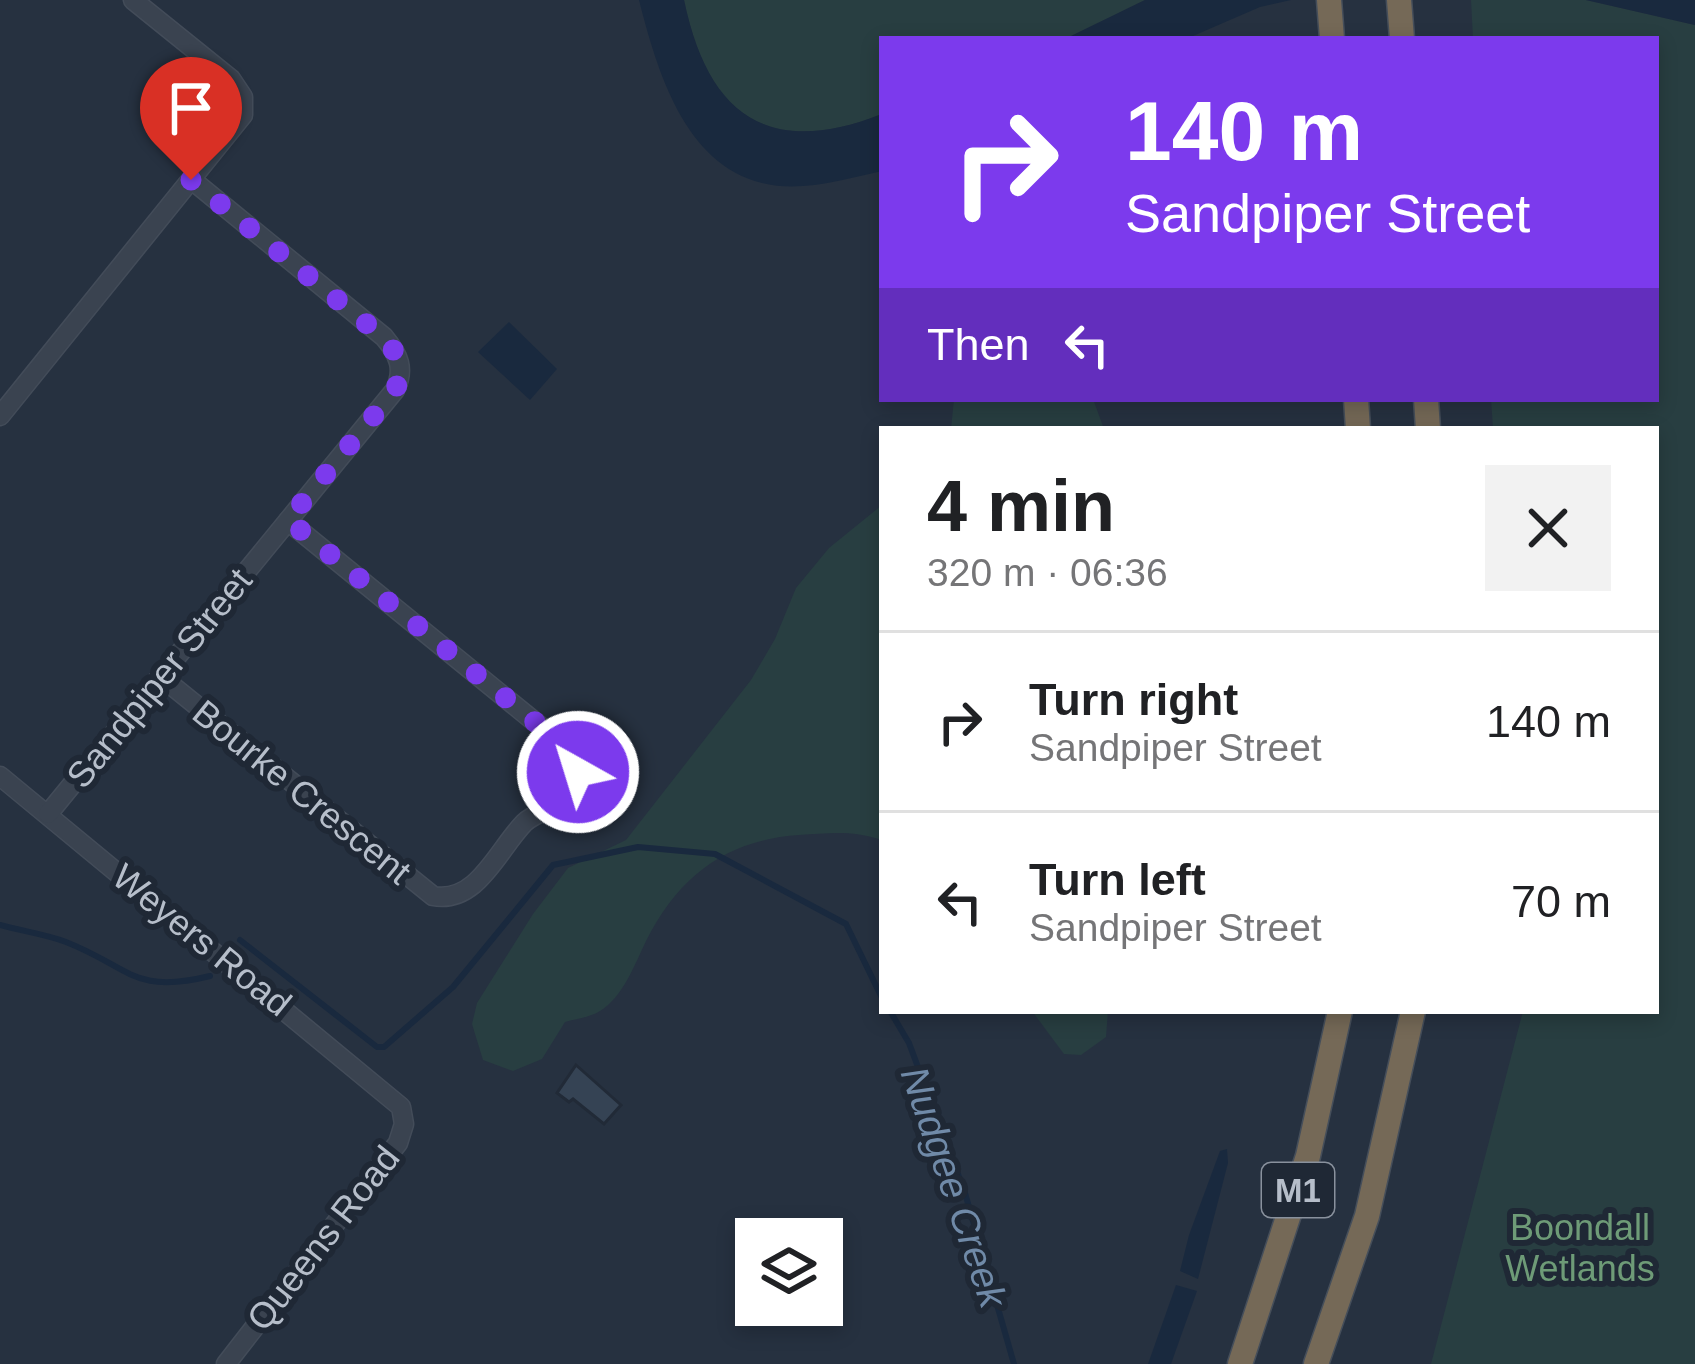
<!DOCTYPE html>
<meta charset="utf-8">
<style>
body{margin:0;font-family:Arial,sans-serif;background:#f2f2f2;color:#202124;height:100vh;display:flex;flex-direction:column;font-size:45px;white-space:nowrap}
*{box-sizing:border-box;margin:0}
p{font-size:39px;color:#757577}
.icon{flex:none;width:66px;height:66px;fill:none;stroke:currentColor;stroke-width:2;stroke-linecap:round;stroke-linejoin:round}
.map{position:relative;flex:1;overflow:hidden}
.drawer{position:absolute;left:879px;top:426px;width:780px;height:588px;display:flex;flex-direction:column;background:#fff;border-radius:0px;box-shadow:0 6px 18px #0003}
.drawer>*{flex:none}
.banner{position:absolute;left:879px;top:36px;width:780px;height:366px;border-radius:0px;box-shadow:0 6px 18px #0003;background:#7c3aed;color:#fff;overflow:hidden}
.tools{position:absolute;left:735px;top:1218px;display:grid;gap:24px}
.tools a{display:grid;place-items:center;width:108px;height:108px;border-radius:0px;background:#fff;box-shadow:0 6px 18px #0003;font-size:60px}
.pin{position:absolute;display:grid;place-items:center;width:102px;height:102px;color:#fff;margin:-123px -51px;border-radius:50% 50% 50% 0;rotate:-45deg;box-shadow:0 0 12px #0007}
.pin .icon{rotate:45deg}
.me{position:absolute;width:132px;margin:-66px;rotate:321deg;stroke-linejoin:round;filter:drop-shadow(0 0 9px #0008)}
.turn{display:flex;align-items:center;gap:42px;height:252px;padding:0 48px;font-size:54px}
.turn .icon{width:156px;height:156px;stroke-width:2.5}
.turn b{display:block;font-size:84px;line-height:102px}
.then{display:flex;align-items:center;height:114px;padding:0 48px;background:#0003;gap:24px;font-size:45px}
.round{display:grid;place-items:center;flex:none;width:126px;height:126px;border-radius:0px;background:#f2f2f2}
.summary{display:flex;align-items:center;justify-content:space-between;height:204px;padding:0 48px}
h1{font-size:72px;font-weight:700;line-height:90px}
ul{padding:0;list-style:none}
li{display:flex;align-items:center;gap:36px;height:180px;padding:0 48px;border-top:3px solid #e0e0e0}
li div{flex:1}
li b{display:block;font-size:45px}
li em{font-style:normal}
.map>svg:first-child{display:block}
.green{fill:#283e41}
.water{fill:#19293e}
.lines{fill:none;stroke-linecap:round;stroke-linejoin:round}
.stream{stroke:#19293e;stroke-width:6}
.building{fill:#354354;stroke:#212a37;stroke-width:3}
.minor-casing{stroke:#434c59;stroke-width:21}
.highway-casing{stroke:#454e5a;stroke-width:27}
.minor{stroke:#3a4350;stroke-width:18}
.highway{stroke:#756957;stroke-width:24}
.route{stroke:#7c3aed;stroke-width:21;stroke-dasharray:0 37.8}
.labels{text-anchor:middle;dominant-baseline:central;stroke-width:12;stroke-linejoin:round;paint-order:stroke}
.shield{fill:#1f2835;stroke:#89919d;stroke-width:3}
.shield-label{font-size:33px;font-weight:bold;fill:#b6beca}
.street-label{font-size:36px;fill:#b6beca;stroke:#1f2835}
.park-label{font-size:36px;fill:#6e9b77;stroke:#1f2835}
.water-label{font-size:39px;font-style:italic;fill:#708aa8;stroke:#1f2835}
</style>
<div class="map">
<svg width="1695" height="1364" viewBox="0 0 1695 1364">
<rect width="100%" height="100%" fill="#263140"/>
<!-- green -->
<g class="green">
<path d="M684 0H1145L1065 39H882V114C768 159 708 116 684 0Z"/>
<polygon points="1471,0 1586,0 1695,25 1695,1364 1431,1364 1523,1011 1656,1011 1656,429 1493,429 1491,399 1656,399 1656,39 1473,39"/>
<polygon points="954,399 1093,399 1104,429 951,429"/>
<path d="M882 505V840C853 830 829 833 799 835 726 840 679 876 646 941 635 964 623 997 600 1011 591 1017 575 1019 565 1022L542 1059 513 1071 483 1060 472 1024 477 1003 533 914 568 868 626 840 751 680 775 639 796 588 829 548Z"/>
<polygon points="1032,1011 1108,1011 1106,1037 1081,1055 1064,1054"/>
</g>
<!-- water -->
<g class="water">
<path d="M639 0H684C708 115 768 159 882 114V171C845 179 801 193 762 183 684 164 657 70 639 0Z"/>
<polygon points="1145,0 1291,0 1260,7 1186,39 1065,39"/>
<polygon points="1586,0 1695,0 1695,25"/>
<polygon points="509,322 557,369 530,400 478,352"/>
<polygon points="1227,1149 1228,1163 1198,1279 1180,1271 1189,1235 1220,1151"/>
<polygon points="1176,1285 1197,1291 1171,1364 1148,1364"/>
</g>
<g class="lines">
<!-- stream -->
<g class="stream">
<path d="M0 925C21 931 45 934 66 942 130 967 133 995 210 976"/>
<polyline points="240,940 377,1047 384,1047 453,987 553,865 638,847 715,854 846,924 882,998"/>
<polyline points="890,1011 909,1043 965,1193 1014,1364"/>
</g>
</g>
<!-- building -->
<polygon class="building" points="576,1065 621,1105 604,1124 573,1099 569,1102 557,1093"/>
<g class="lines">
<!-- minor casing -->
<g class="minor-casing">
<g id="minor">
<polyline points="0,416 243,115 243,97 231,79 133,0"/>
<path d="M160 676 433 896C477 904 497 851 524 823 539 808 569 808 576 786 582 769 574 756 562 744L288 521"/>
<polyline points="0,776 401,1107 404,1124 398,1143 226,1364"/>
<path d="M48 814 395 390C405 369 399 355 384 337L192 180"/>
</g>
</g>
<!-- highway casing -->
<g class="highway-casing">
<g id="highway">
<polyline points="1329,0 1332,39"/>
<polyline points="1399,0 1402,39"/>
<polyline points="1356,399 1358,429"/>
<polyline points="1426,399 1428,429"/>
<polyline points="1240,1364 1308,1156 1340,1011"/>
<polyline points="1316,1364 1367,1216 1413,1011"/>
</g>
</g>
<!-- minor -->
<use href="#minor" class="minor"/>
<!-- highway -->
<use href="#highway" class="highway"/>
</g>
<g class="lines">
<!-- route -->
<path class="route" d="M191 180 384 338C399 355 405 369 395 390L288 520 562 744 574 757 578 772"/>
</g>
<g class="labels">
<!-- shield labels -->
<rect class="shield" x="1262" y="1163" width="72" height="54" rx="9"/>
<g class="shield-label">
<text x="1298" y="1190">M1</text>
</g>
<!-- street labels -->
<g class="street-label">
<text transform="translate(159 678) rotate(-51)">Sandpiper Street</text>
<text transform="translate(302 792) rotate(39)">Bourke Crescent</text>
<text transform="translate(202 940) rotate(39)">Weyers Road</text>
<text transform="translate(323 1238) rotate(-52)">Queens Road</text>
</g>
<!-- park labels -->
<g class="park-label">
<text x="1580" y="1227">Boondall<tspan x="1580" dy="41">Wetlands</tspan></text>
</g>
<!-- water labels -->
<g class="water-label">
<text transform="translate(954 1187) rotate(71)">Nudgee Creek</text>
</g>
</g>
</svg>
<div class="tools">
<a><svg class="icon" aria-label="layers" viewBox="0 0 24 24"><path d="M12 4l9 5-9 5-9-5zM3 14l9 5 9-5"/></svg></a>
</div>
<div class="pin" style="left:191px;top:180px;background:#d93025"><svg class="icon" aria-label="arrive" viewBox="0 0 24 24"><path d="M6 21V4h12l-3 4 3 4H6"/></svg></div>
<svg class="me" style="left:578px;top:772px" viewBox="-20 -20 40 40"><circle r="17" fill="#7c3aed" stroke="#fff" stroke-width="3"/><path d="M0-11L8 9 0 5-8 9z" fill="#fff"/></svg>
<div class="banner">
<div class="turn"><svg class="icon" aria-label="right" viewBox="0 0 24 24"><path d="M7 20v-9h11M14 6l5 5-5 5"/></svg><div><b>140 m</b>Sandpiper Street</div></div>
<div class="then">Then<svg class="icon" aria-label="left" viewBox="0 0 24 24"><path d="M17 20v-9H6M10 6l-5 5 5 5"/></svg></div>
</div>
<section class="drawer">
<div class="summary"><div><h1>4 min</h1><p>320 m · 06:36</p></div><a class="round"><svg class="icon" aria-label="close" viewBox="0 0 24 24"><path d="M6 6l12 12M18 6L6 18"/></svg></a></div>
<ul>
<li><svg class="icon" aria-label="right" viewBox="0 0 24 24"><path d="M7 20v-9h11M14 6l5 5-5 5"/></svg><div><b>Turn right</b><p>Sandpiper Street</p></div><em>140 m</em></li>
<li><svg class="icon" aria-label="left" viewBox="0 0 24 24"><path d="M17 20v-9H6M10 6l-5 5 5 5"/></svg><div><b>Turn left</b><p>Sandpiper Street</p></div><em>70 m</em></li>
</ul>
</section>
</div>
